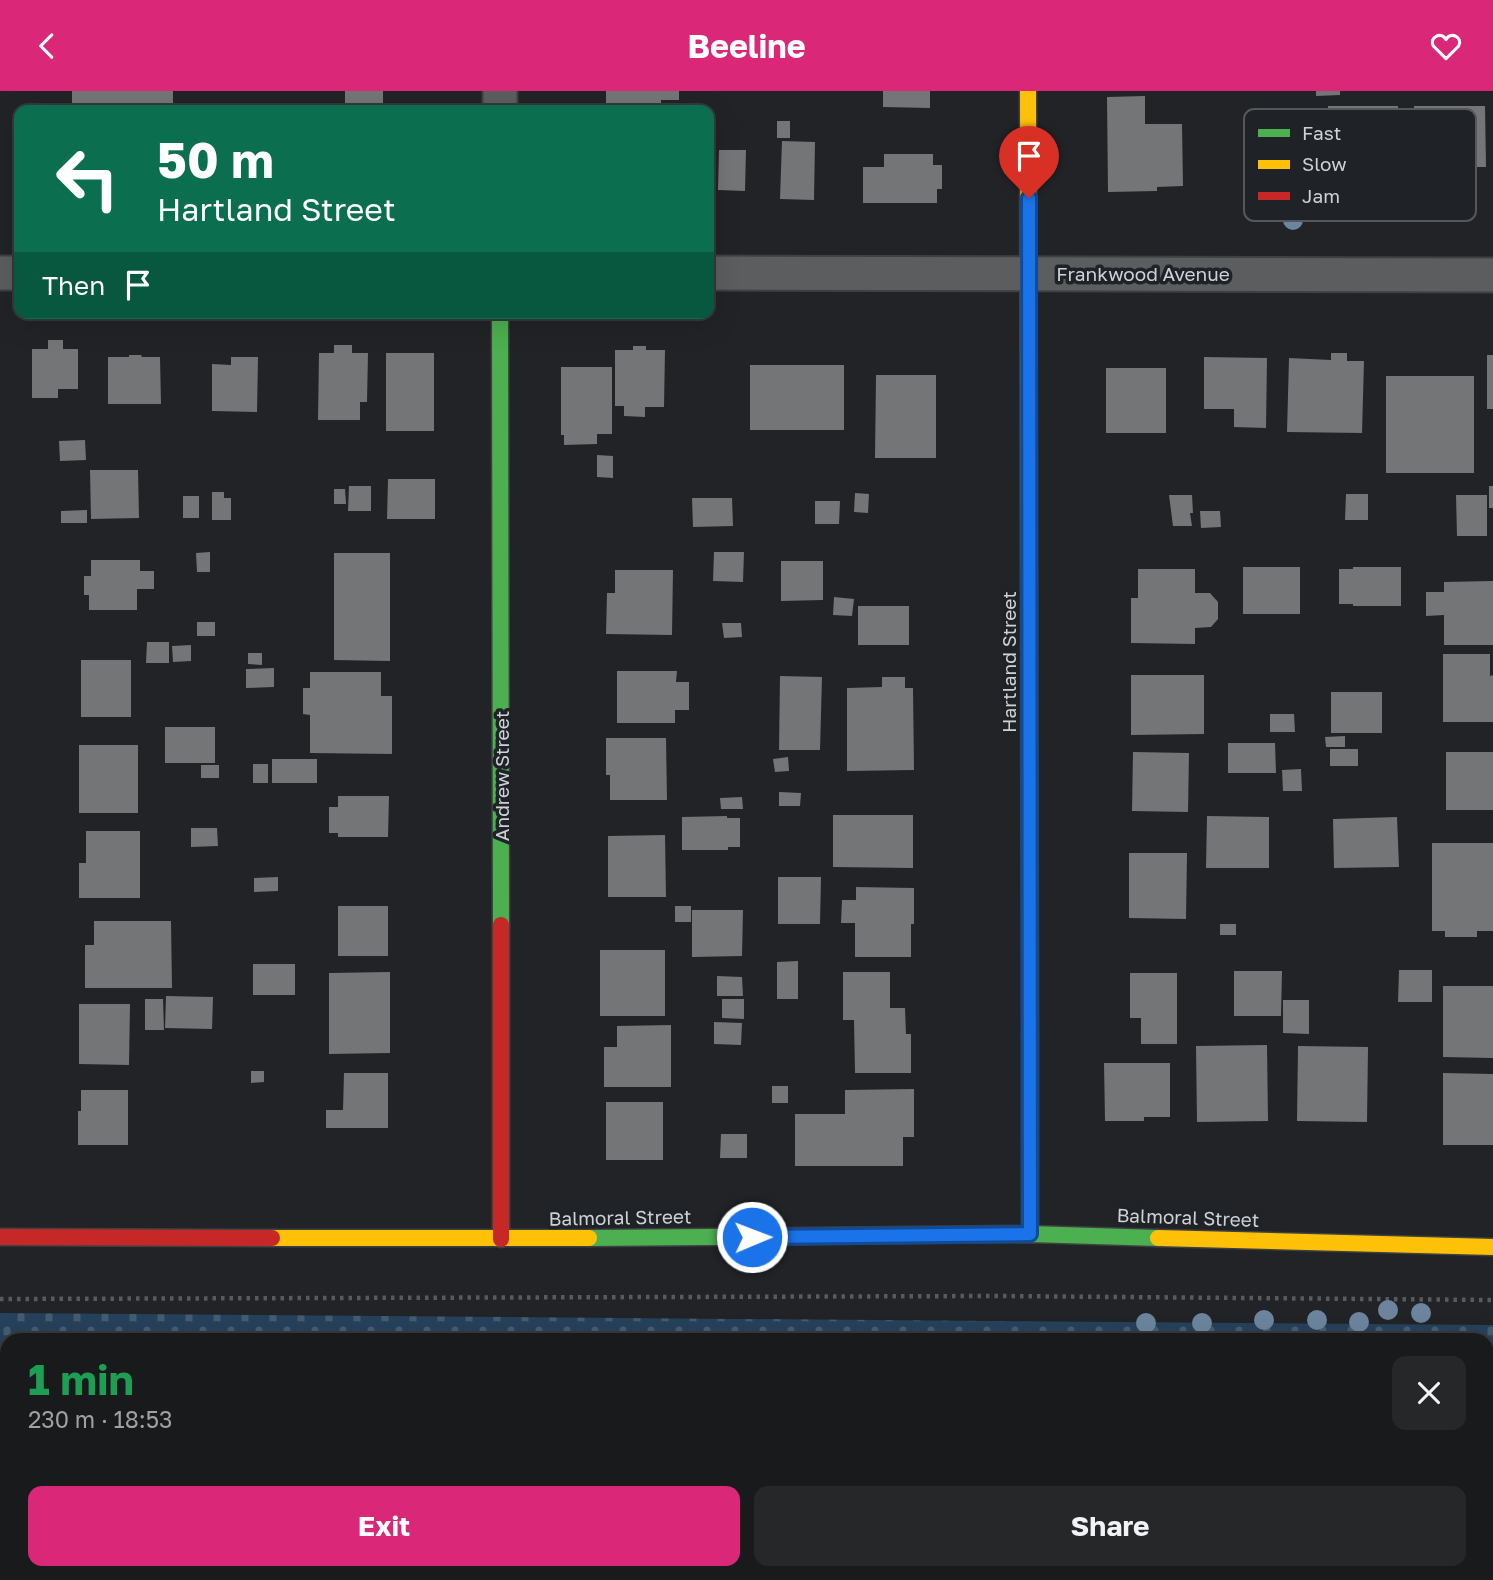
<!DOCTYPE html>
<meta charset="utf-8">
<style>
body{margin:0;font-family:"Golos Text",sans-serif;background:#262729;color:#f1f3f6;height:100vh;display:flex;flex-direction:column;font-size:26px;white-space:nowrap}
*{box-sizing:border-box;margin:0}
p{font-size:23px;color:#9fa1a3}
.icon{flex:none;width:38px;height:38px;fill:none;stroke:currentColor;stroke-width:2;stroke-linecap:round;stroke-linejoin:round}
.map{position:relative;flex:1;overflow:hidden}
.panel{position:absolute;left:0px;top:1242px;width:1494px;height:247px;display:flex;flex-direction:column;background:#191a1c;border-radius:21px 21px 0 0;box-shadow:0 7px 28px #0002,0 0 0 2px #37383b}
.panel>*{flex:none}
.banner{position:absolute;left:14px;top:14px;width:700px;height:214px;border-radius:14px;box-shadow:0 7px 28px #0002,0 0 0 2px #37383b;background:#0b6e4f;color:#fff;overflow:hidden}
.pin{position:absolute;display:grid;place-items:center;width:60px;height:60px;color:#fff;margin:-72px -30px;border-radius:50% 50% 50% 0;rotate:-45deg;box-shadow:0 0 7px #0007}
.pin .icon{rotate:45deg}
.me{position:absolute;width:77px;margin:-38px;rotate:89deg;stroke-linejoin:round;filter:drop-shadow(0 0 5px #0008)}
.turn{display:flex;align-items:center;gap:24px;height:147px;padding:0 28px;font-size:32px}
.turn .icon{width:91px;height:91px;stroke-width:2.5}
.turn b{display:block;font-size:49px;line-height:60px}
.then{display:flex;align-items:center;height:66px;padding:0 28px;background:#0003;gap:14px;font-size:26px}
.round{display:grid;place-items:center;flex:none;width:74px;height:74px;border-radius:14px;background:#262729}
.overview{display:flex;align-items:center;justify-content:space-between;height:119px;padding:0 28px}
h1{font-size:42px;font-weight:700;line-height:52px;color:#1e9e55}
.action{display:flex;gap:14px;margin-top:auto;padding:14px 28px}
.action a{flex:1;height:80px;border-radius:14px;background:#db2777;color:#fff;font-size:28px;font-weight:700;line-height:80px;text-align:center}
.action a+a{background:#262729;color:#f1f3f6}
header{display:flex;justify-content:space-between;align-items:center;height:91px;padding:0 28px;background:#db2777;color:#fff;font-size:32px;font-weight:700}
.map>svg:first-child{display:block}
.cemetery{fill:url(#cemetery-stones);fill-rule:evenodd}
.building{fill:#747577}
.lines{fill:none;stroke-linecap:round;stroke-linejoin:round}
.street-casing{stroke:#3e4042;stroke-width:37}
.fast-casing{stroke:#3e4042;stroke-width:19}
.slow-casing{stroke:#3e4042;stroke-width:19}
.jam-casing{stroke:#3e4042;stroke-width:19}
.path{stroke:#595a5c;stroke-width:4.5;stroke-dasharray:3.5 5;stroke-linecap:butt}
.street{stroke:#5b5d5f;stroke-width:33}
.fast{stroke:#4caf50;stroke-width:16}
.slow{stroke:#ffc107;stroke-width:16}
.jam{stroke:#c62828;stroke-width:16}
.tree{fill:#6c849d}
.route-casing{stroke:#114b97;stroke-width:18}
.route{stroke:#1a73e8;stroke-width:12}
.labels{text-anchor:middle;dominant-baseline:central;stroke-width:7;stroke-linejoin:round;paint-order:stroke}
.street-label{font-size:19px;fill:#cfd2d5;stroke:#1f2328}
.key{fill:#1f2328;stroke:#54585c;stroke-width:2}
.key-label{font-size:19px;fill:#cfd2d5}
</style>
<header><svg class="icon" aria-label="back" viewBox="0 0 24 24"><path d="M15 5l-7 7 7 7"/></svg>Beeline<svg class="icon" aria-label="heart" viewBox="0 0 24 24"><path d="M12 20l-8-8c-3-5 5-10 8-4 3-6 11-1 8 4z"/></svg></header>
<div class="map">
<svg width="1493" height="1489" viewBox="0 0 1493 1489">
<defs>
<pattern id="cemetery-stones" width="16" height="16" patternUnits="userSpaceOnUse" patternTransform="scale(1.75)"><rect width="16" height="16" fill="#26415b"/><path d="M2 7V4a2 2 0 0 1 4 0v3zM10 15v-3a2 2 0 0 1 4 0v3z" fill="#445c72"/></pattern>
</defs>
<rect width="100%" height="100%" fill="#212326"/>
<!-- cemetery -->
<path class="cemetery" d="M0 1222 1493 1234V1489H0ZM7 1250H1488V1482H7Z"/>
<!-- building -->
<g class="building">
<rect x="72" y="0" width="101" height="19"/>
<polygon points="345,0 383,0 383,17 390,17 390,19 345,19"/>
<polygon points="606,0 679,0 679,9 661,9 661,19 606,19"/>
<polygon points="883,0 930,0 930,17 883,16"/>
<polygon points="1316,0 1340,0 1340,4 1316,5"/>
<polygon points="1145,5 1145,33 1182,33 1183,95 1157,96 1157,100 1108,101 1107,6"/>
<polygon points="1328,15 1398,15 1398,76 1372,76 1372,85 1328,85"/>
<polygon points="1414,15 1485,15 1486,76 1454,76 1454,86 1414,86"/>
<rect x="777" y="30" width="13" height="17"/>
<polygon points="782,50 815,51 814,109 780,108"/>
<polygon points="719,59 746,59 745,100 718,99"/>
<polygon points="884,63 933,63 933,74 942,74 942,98 937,98 937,112 863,112 863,76 884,76"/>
<polygon points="48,249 63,249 63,258 78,258 78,298 58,298 58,307 32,307 32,258 48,258"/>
<polygon points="334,254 352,254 352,262 368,262 367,311 360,311 360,329 318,329 319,262 334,262"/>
<polygon points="633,255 646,255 646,259 665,259 664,316 645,316 645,326 624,325 624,315 615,315 615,259 633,259"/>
<rect x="386" y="262" width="48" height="78"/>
<polygon points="1331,262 1347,262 1347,270 1364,270 1362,342 1287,341 1289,267 1331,269"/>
<polygon points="129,264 141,264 142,266 160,266 161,313 108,313 108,266 129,266"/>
<rect x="1487" y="264" width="6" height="54"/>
<polygon points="231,266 258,266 257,321 212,320 212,273 231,274"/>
<polygon points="1204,266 1267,267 1266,337 1234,336 1234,318 1204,318"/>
<rect x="750" y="274" width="94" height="65"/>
<polygon points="561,276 612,276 612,343 597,343 597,353 564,354 564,344 561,344"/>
<rect x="1106" y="277" width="60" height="65"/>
<polygon points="876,284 936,284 936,367 875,367"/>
<rect x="1386" y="285" width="88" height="97"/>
<polygon points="85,349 86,369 60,370 59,350"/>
<polygon points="597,364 613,365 613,387 597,386"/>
<polygon points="90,379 138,379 139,427 91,428"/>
<polygon points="388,388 435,388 435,428 387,428"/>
<polygon points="349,395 371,395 371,420 348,420"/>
<rect x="1489" y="395" width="4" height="22"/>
<polygon points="334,398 345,398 346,413 334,413"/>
<polygon points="212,401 224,401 224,407 231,407 231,429 212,429"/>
<polygon points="855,402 869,403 868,422 854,421"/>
<polygon points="1346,403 1368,403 1368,429 1345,429"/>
<polygon points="1169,404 1192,404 1193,422 1190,422 1192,435 1173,435"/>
<polygon points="1456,404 1487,404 1487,445 1457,445"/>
<rect x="183" y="405" width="16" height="22"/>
<polygon points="692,407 732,407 733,435 693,436"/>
<polygon points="815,410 840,410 839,433 815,433"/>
<polygon points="87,419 87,432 61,432 61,420"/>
<polygon points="1200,420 1220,420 1221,436 1201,437"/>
<polygon points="210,461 210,481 197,481 196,462"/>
<polygon points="714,461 744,461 743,491 713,490"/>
<polygon points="334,462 390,462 390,570 334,569"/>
<polygon points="91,469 140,469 140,480 154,480 154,498 137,498 137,519 89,519 89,504 84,504 84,485 91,485"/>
<polygon points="781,470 823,470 823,509 781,510"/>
<rect x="1243" y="476" width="57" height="47"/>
<polygon points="1353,476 1401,476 1401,515 1353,515 1353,513 1339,513 1339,478 1353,478"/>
<polygon points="1138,478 1195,478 1195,502 1210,502 1218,511 1218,528 1211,536 1195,537 1195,553 1131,552 1131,507 1138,507"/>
<polygon points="615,479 673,479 672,544 606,543 607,502 615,502"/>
<polygon points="1493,490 1493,554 1444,554 1444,524 1426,525 1426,501 1444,501 1444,491"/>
<polygon points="834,506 854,508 852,525 833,524"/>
<rect x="858" y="515" width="51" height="39"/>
<rect x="197" y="531" width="18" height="14"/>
<polygon points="722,532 741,532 742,546 724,547"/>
<polygon points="147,551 169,551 169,572 146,572"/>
<polygon points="191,554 191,570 173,571 172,555"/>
<polygon points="248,562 262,562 262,574 248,573"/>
<polygon points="1443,563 1490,563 1490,585 1493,584 1493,631 1443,631"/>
<rect x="81" y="569" width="50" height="57"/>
<polygon points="274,577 274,596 246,597 246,578"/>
<polygon points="617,580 677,580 676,591 689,591 689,619 675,619 675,632 617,632"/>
<polygon points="310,581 381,581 381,605 392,605 392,663 310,662 310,624 303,623 303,597 310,597"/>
<polygon points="1131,584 1204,584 1204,643 1131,644"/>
<polygon points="780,585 822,586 820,659 779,659"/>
<polygon points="882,586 905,586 905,597 913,597 914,679 847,680 847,597 882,596"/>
<rect x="1331" y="601" width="51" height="41"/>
<polygon points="1270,623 1294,623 1295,641 1270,641"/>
<rect x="165" y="636" width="50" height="36"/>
<polygon points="1345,645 1345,656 1326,656 1325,646"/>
<polygon points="606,647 666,647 667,709 610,709 610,684 606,684"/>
<polygon points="1228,652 1275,652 1276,682 1228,682"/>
<rect x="79" y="654" width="59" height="68"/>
<rect x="1330" y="658" width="28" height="17"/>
<polygon points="1133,661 1189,662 1188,721 1132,720"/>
<rect x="1446" y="661" width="47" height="58"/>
<polygon points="788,666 789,680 775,681 773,668"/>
<rect x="272" y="668" width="45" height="24"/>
<rect x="253" y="673" width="15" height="19"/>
<rect x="201" y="674" width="18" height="13"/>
<polygon points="1301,678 1302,700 1283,700 1282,679"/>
<polygon points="779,701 801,702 800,715 779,715"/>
<polygon points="338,705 389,705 388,746 338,746 338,742 329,742 329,716 338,716"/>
<polygon points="742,706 743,718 721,718 720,707"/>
<polygon points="833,724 913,724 913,777 833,776"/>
<polygon points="727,725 727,727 740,727 740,756 728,756 728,759 682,759 682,726"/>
<polygon points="1207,725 1269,726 1269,777 1206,777"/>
<polygon points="1397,726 1399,776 1334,777 1333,728"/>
<polygon points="191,737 217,737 218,755 191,756"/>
<polygon points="86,740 140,740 140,807 79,807 79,772 86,772"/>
<polygon points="665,744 666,806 608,806 608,745"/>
<polygon points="1432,752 1493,752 1493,840 1477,840 1477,846 1445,846 1445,840 1432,840"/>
<polygon points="1129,762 1187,762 1186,828 1129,827"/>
<polygon points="278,786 278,800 254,801 254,787"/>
<polygon points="778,786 821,786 820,833 778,833"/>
<polygon points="856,796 914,797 914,833 911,833 911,866 855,866 855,832 841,832 842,809 856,809"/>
<rect x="338" y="815" width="50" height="50"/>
<rect x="675" y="815" width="16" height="16"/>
<polygon points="692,819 743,819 742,865 692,866"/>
<polygon points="94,830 171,830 172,897 85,897 85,854 94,854"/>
<rect x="1220" y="833" width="16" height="11"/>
<rect x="600" y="859" width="65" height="66"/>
<polygon points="798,870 798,908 777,908 777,871"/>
<rect x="253" y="873" width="42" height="31"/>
<polygon points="1399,879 1432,879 1432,911 1398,911"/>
<polygon points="1234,880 1282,880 1281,925 1234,925"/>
<polygon points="390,881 390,962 329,963 329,882"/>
<polygon points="843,881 890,881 890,917 905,917 906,943 911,943 911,982 855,982 854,929 843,929"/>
<polygon points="1130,882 1177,882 1177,953 1141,953 1141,927 1130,927"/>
<polygon points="717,885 742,886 743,905 717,905"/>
<polygon points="1443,895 1493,895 1493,967 1443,966"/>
<polygon points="166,905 213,906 212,938 165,937"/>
<polygon points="145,908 163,908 164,939 145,939"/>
<polygon points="722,908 744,908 744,928 722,927"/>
<polygon points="1283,909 1309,909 1309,943 1283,942"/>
<polygon points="79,913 130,913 129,974 79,973"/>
<polygon points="714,931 742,932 741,954 714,953"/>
<polygon points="671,934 671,996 604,996 604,956 617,956 617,935"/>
<polygon points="1267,954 1268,1030 1197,1031 1196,955"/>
<polygon points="1298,955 1368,956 1367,1031 1297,1030"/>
<polygon points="1104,972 1170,972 1170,1026 1144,1026 1144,1030 1105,1030"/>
<polygon points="251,980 264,980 264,991 251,992"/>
<polygon points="344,982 388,982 388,1037 326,1037 326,1019 343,1019"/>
<polygon points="1443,982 1493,983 1493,1054 1443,1054"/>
<rect x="772" y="995" width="16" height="17"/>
<polygon points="914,998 914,1046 903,1046 903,1075 795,1075 795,1023 845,1023 845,999"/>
<polygon points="81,999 128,999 128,1054 78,1054 78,1020 81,1020"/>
<rect x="606" y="1011" width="57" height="58"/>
<polygon points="721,1043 747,1043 747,1067 720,1067"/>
<polygon points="761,1246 761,1250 635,1250 635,1247"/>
</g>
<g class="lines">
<!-- street casing -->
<g class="street-casing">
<g id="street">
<polyline points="500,19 500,0"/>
<polyline points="0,182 19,182"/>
<polyline points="709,182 1493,184"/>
</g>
</g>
<!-- fast casing -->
<g class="fast-casing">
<g id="fast">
<polyline points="500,222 501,834"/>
<polyline points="589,1147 1030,1143 1158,1147"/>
</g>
</g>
<!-- slow casing -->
<g class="slow-casing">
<g id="slow">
<polyline points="1028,0 1029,499"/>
<polyline points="1030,946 1030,1143"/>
<polyline points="272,1147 589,1147"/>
<polyline points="1158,1147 1493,1156"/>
</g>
</g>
<!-- jam casing -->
<g class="jam-casing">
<g id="jam">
<polyline points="1029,499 1030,946"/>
<polyline points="501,834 501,1148"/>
<polyline points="0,1146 272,1147"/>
</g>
</g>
<!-- path -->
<polyline class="path" points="0,1208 996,1205 1493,1209"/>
<!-- street -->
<use href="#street" class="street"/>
<!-- fast -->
<use href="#fast" class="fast"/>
<!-- slow -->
<use href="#slow" class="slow"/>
<!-- jam -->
<use href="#jam" class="jam"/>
</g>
<!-- trees -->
<g class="tree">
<circle cx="1293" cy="129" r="10"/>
<circle cx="1388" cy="1219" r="10"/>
<circle cx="1421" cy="1222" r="10"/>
<circle cx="1264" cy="1229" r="10"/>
<circle cx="1317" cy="1229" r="10"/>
<circle cx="1359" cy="1231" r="10"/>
<circle cx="1146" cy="1232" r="10"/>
<circle cx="1202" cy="1232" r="10"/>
</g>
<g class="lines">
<!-- route casing -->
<g class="route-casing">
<polyline id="route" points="752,1146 1030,1143 1029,107"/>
</g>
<!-- route -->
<use href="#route" class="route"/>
</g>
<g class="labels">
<!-- street labels -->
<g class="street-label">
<text x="1143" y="182">Frankwood Avenue</text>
<text transform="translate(1008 571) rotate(-90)">Hartland Street</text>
<text transform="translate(501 685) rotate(-90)">Andrew Street</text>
<text transform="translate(620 1126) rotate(-1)">Balmoral Street</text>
<text transform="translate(1188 1126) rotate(2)">Balmoral Street</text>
</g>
</g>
<!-- legend -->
<rect x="1244" y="18" width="232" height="112" rx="10" class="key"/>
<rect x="1258" y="38" width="32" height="8" fill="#4caf50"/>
<rect x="1258" y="69" width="32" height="9" fill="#ffc107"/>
<rect x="1258" y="101" width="32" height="8" fill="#c62828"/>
<g class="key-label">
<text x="1302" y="49">Fast</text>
<text x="1302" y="80">Slow</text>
<text x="1302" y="112">Jam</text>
</g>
</svg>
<div class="pin" style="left:1029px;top:107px;background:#d93025"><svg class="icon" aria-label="arrive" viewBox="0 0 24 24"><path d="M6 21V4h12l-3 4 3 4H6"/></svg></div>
<svg class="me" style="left:752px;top:1146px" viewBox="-20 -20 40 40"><circle r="17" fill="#1a73e8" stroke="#fff" stroke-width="3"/><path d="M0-11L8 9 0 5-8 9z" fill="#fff"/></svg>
<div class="banner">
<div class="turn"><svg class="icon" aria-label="left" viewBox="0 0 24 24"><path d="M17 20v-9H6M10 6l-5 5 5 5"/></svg><div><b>50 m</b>Hartland Street</div></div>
<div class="then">Then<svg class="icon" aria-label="arrive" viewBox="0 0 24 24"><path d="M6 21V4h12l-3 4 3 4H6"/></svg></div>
</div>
<section class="panel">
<div class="overview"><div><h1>1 min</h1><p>230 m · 18:53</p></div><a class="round"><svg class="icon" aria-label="close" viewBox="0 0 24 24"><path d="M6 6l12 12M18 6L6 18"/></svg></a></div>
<div class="action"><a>Exit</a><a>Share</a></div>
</section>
</div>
